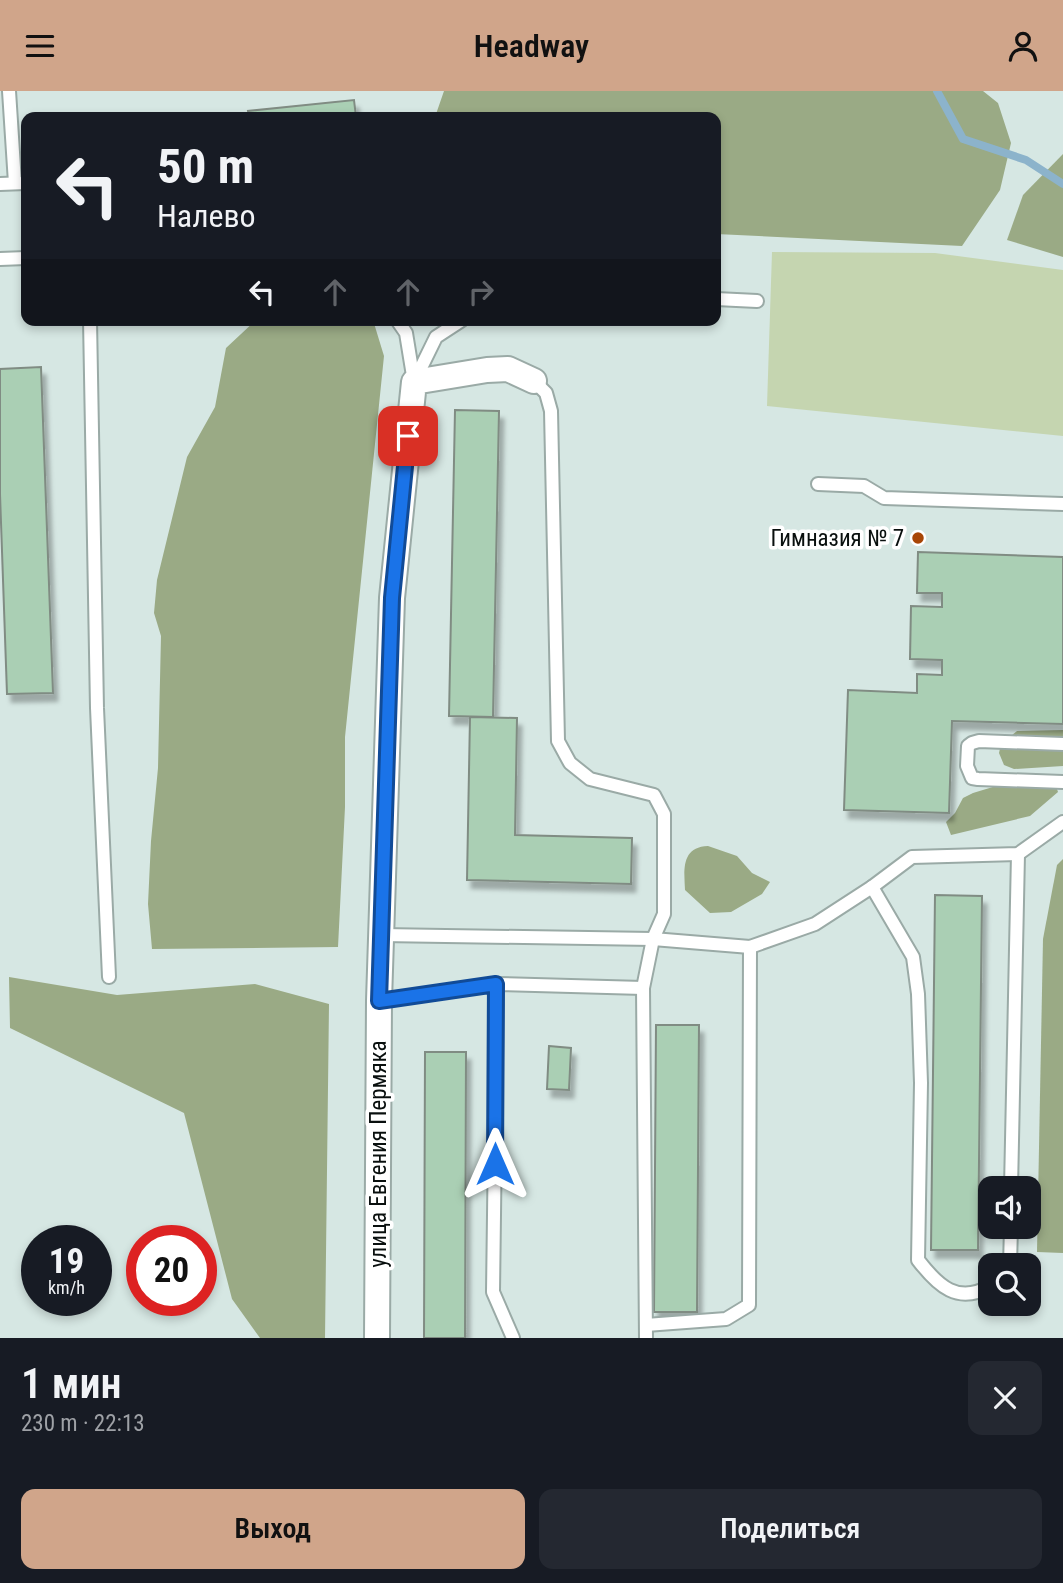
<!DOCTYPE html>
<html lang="ru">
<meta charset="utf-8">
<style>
body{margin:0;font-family:"Roboto Condensed",sans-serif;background:#242831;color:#f1f3f6;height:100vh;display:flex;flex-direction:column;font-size:26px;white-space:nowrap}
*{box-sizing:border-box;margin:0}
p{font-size:23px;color:#9ea1a6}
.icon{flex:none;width:38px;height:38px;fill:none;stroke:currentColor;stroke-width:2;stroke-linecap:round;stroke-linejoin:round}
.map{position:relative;height:1247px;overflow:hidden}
.sheet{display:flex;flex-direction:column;background:#171b24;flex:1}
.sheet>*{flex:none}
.guide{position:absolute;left:21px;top:21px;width:700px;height:214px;border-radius:14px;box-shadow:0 4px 10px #0003;background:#171b24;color:#f1f3f6;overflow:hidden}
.fabs{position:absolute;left:978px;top:1085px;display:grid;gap:14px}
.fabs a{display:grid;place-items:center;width:63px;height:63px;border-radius:14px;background:#171b24;box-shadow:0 4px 10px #0003;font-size:35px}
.speed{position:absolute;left:21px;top:1134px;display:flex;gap:14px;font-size:35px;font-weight:700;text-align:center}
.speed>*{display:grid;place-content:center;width:91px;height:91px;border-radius:50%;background:#171b24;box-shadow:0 4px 10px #0003;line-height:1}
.speed small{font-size:18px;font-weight:400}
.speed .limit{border:10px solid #d22;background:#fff;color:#111}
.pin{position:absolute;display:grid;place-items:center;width:60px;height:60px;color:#fff;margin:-30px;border-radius:14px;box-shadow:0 4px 10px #0006}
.me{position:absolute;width:77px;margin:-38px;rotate:0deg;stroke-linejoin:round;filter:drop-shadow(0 0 5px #0008)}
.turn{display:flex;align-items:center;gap:24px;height:147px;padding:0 21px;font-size:32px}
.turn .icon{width:91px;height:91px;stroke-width:2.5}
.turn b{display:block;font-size:49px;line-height:60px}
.lanes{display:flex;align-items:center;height:66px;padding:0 21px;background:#0003;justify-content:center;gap:35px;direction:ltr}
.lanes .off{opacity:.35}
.round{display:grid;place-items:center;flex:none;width:74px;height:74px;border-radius:14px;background:#242831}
.head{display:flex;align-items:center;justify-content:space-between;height:119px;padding:0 21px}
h1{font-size:42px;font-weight:600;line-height:52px}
.primary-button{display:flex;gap:14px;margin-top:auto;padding:14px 21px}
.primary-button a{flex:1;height:80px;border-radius:14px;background:#d0a58a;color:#111;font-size:28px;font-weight:600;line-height:80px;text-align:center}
.primary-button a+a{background:#242831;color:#f1f3f6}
header{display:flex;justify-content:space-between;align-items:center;height:91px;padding:0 21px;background:#d0a58a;color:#111;font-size:32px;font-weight:600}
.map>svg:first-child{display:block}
.green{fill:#c5d5b0}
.forest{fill:#9aaa85}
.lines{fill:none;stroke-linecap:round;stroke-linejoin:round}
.stream{stroke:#8cb3cb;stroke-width:8}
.building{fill:#aacfb4;stroke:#808c83;stroke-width:2;filter:url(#shadow)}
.service-casing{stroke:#9aaaa6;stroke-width:16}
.minor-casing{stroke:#9aaaa6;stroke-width:28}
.service{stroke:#fff;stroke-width:12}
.minor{stroke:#fff;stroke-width:24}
.route-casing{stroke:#114b97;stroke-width:18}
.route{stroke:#1a73e8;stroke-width:12}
.poi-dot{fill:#a84606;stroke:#fff;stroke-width:2.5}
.labels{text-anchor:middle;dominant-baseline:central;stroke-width:7;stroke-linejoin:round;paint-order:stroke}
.poi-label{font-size:23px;fill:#090f0e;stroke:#fff;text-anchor:end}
.street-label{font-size:23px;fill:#090f0e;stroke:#fff}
</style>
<header><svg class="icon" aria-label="menu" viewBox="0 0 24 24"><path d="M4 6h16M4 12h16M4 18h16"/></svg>Headway<svg class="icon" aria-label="person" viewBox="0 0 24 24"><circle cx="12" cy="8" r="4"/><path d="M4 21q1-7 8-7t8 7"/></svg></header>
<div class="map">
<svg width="1063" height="1247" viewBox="0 0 1063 1247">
<defs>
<filter id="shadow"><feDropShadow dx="4.5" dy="8" stdDeviation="2" flood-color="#0004"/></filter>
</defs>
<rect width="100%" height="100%" fill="#d6e7e3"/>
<!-- green -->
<polygon class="green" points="772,161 935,162 1063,179 1063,345 767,315"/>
<!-- forest -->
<g class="forest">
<polygon points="444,0 983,0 998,12 1011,52 1000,99 962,155 716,143 716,26 435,26"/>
<polygon points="1063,63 1063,166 1007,149 1023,104"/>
<polygon points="256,229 373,229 384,265 345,646 345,716 338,856 152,858 148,813 151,750 158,677 161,545 154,522 157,489 187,366 215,316 226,257"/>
<polygon points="1063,639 1063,675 1014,678 1004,674 999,662 1001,653 1017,640"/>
<polygon points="1006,692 1055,692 1058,701 1030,725 951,744 946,731 955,722 963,707 973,702"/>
<path d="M708 755 737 765 752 782 770 791 762 803 731 821 710 822 685 799C684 779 681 756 708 755Z"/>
<polygon points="1063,768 1063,1162 1037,1161 1043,848 1057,774"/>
<polygon points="9,886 117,904 255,893 329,913 325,1247 260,1247 232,1208 184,1022 10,937"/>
</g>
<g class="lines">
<!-- stream -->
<polyline class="stream" points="937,0 963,48 1026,69 1063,93"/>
</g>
<!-- building -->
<g class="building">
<polygon points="354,9 356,26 249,26 248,20"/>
<polygon points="41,276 53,602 7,603 0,403 0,278"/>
<polygon points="455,319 499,320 493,626 449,625"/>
<polygon points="918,461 1063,466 1063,633 952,630 949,722 844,719 848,599 917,602 917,583 942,584 942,569 910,568 911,515 942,516 942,502 917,502"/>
<polygon points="470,626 517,627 515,744 632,747 631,793 467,789"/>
<polygon points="935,804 982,805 978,1159 931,1159"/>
<polygon points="656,934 699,934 697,1221 654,1221"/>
<polygon points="549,955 571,957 569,999 547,998"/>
<polygon points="425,961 466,961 465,1247 424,1247"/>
</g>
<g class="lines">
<!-- service casing -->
<g class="service-casing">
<g id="service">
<polyline points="9,0 15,92"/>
<polyline points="0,93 26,92"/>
<polyline points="0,168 26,167"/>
<polyline points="716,208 757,210"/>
<polyline points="90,229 97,617 109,886"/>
<polyline points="397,229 406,242 414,291"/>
<polyline points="534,290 546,302 551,320 558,650 570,672 590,688 654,704 664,723 664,823 653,848 643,897 646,1247"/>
<polyline points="414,291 436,246 462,229"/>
<polyline points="818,393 864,395 884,407 1063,413"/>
<polyline points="1063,653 979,650 972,652 968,655 967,675 972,687 978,688 1063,691"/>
<path d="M872 796 913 866 918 903 921 992 918 1169C938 1195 958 1214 990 1195"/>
<polyline points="381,844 653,848 750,856 815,833 872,796 912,766 1018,763 1063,731"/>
<polyline points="497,893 493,1201 513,1247"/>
<polyline points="379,910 497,893 643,897"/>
<polyline points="1011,1097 1018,763"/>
<polyline points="1010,1174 1011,1136"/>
<polyline points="646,1234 726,1228 749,1214 750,856"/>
</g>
</g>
<!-- minor casing -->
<g class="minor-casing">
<polyline id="minor" points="377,1247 379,910 392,507 414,291 487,279 508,278 534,290"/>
</g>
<!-- service -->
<use href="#service" class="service"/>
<!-- minor -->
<use href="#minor" class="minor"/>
</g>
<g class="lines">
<!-- route casing -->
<g class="route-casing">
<polyline id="route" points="408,345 392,507 379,910 496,893 495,1073"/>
</g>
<!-- route -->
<use href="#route" class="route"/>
</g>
<!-- markers -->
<circle class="poi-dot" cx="918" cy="447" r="7"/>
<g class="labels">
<!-- poi labels -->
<g class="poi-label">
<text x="904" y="447">Гимназия № 7</text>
</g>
<!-- street labels -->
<g class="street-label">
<text transform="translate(378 1063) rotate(-90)">улица Евгения Пермяка</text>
</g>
</g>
</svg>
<div class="fabs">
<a><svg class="icon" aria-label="sound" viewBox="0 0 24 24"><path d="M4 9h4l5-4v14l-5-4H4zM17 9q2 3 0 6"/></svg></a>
<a><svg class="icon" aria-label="search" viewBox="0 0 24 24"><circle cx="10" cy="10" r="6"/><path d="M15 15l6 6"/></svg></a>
</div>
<div class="speed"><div>19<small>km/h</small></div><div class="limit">20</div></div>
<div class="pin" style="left:408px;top:345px;background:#d93025"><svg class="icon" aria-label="arrive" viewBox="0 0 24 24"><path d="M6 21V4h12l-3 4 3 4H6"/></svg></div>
<svg class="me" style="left:495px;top:1073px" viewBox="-20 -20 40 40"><path d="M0-17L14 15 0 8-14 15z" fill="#1a73e8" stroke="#fff" stroke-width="4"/></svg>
<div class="guide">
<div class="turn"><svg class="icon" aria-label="left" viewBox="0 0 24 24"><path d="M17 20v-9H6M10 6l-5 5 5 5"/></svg><div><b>50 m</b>Налево</div></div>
<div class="lanes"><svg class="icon" aria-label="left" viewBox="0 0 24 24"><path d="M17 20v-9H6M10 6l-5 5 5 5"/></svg><svg class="icon off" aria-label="ahead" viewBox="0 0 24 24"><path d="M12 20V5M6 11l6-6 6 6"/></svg><svg class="icon off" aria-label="ahead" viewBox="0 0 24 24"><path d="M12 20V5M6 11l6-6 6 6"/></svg><svg class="icon off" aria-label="right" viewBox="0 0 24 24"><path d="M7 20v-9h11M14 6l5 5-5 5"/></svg></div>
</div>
</div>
<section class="sheet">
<div class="head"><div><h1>1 мин</h1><p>230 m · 22:13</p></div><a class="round"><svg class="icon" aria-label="close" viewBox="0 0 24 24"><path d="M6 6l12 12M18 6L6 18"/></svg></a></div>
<div class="primary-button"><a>Выход</a><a>Поделиться</a></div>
</section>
